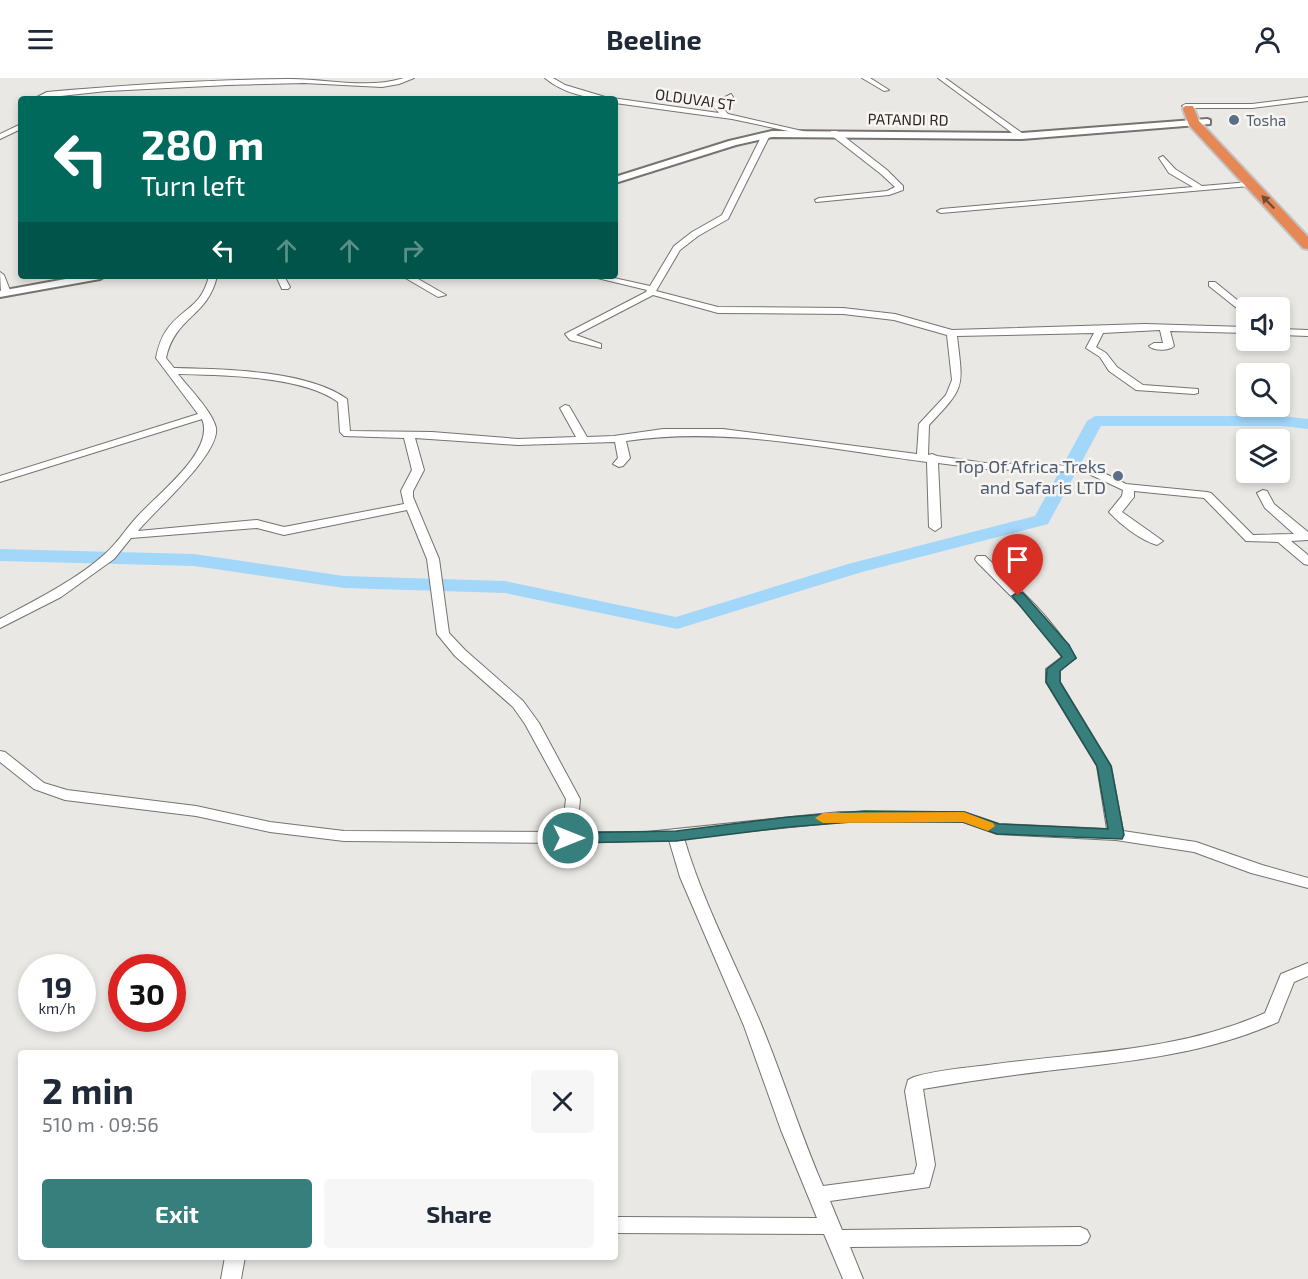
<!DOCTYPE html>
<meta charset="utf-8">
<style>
body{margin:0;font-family:"Exo 2",sans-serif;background:#f6f6f7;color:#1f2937;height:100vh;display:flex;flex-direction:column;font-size:22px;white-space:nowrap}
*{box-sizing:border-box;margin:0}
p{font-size:20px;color:#747a83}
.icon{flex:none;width:33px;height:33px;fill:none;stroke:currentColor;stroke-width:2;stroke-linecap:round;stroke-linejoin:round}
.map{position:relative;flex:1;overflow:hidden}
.panel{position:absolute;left:18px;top:972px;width:600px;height:210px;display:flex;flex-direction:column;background:#fff;border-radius:6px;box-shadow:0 3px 9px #0003}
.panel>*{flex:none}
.hud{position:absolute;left:18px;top:18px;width:600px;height:183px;border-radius:6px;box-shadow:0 3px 9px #0003;background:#00695c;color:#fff;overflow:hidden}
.buttons{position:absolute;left:1236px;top:219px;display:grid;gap:12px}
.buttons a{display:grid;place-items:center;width:54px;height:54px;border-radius:6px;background:#fff;box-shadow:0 3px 9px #0003;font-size:30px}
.speed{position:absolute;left:18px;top:876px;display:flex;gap:12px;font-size:30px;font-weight:700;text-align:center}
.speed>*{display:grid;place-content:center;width:78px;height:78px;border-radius:50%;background:#fff;box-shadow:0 3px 9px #0003;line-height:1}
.speed small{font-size:15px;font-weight:400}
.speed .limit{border:9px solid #d22;background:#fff;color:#111}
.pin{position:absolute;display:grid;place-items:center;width:51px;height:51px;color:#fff;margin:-62px -26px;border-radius:50% 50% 50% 0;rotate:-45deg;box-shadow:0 0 6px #0007}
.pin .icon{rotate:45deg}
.me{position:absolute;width:66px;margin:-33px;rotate:90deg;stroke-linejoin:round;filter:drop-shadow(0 0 4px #0008)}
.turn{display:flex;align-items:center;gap:21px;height:126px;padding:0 24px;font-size:27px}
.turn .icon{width:78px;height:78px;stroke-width:2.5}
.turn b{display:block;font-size:42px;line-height:51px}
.lanes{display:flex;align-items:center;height:57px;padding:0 24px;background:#0003;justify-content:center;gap:30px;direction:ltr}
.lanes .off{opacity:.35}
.round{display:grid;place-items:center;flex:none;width:63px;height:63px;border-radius:6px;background:#f6f6f7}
.headline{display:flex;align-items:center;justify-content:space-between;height:102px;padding:0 24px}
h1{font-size:36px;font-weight:700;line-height:45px}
.button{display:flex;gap:12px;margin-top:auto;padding:12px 24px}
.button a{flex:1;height:69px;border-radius:6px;background:#367f7c;color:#fff;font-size:24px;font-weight:700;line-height:69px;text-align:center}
.button a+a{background:#f6f6f7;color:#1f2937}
header{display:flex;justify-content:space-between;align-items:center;height:78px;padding:0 24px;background:#fff;font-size:27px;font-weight:700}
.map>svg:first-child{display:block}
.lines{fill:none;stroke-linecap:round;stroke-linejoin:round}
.river{fill:#a2d7fa;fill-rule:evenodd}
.minor-casing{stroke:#767370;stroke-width:2}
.tertiary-casing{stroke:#767370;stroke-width:4}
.trunk-casing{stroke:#c3c3c2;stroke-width:4}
.minor{fill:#fff;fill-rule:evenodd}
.tertiary{fill:#fff;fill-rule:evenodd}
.trunk{fill:#e68756;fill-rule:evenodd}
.oneway{fill:#744d39}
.route{fill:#367f7c;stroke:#235351;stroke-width:1.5}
.slow{fill:#f59e0b}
.service-dot{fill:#5c6f8a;stroke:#f8f5f1;stroke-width:2}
.labels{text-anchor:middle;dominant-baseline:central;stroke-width:5;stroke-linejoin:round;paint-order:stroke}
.far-street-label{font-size:15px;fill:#282725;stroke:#f8f5f1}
.far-service-label{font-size:15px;fill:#4e5e75;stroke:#f8f5f1;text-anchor:start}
.service-label{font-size:18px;fill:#4e5e75;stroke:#f8f5f1;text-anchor:end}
</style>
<header><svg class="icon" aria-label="menu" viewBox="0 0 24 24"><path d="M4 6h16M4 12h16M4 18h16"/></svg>Beeline<svg class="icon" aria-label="person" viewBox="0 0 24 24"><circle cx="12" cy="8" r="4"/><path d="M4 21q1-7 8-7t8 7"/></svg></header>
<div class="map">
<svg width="1308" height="1201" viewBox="0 0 1308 1201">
<rect width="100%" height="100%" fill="#eae8e4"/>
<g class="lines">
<!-- river -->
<polygon class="river" points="1095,338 1281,338 1308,341 1308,351 1281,348 1101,348 1048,446 862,494 677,551 505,515 344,510 194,488 0,483 0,471 194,476 344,498 505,503 676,539 848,486 1035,438 1087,343"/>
<!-- minor casing -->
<g class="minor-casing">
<g id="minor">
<path d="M404 0H414L399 6 382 9 304 5 228 7 107 13 33 21 47 14C126 7 206 2 286 1 325 0 366 12 404 0Z"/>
<path d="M545 0H553L565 7 605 19 719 35 712 26 731 16 733 19 720 27 728 36 811 55 807 57 732 41 615 25V21C590 21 564 16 545 0Z"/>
<polygon points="862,0 870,0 889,12 884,13"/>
<polygon points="938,0 945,0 1026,58 1019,60"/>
<polygon points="1308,19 1308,23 1252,30 1186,30 1182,28 1186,26 1252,26"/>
<polygon points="21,46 21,51 0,61 0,56"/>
<polygon points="831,53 837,53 887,92 903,108 903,112 889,117 816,124 815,122 819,120 887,113 895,109 881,96 831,57"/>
<path d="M766 55 770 57 728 141 698 158 680 172 656 213 718 229 843 230 895 236 952 252 1145 246 1246 249V255L1170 253 1174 268C1169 273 1154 273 1149 268L1154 265H1163L1160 252 1103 255 1096 269 1106 275 1117 289 1143 307 1198 311V315L1194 316 1136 312 1109 293 1100 279 1086 270 1094 255 957 258C963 310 966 308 929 347L928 377 932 376 937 378 985 385 1080 388 1096 391 1126 406 1207 414 1211 415 1253 457 1294 456 1265 430 1257 415 1263 412 1267 413 1274 426 1308 454V462L1291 463 1308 477V487L1304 486 1278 464 1246 463 1204 420 1134 413V419L1122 434 1163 463 1157 467C1140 462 1121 447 1109 434L1122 418 1123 412 1089 396 1080 394 985 391 938 385 941 449 935 453 929 449 927 384C827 371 726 348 626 363L630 380 623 388 619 389 613 386 618 380 615 364 518 367 415 360 424 392 413 413V419L439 481 449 555 465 572 523 623 539 645 580 721 577 754H647L840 734H964L999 746 1107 751 1097 688 1046 604V591L1062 579 1036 543 977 484 975 481 977 478H985C1019 510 1052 540 1076 580L1060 592V604L1111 688 1123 753 1196 764 1262 787 1308 800V810L1251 795 1194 774 1116 762 997 756 963 744H840L684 760C703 825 735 884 761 946 783 999 800 1055 823 1108L914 1096 917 1087 905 1013 908 1002 914 999C939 991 969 990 995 986 1086 974 1180 973 1265 935L1281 896 1308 885V898L1294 904 1278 944C1204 977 1126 984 1046 993 1005 998 964 1004 923 1011L935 1087 929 1109 830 1123 842 1152 1080 1149 1087 1152 1090 1158 1087 1164 1080 1167 850 1169 863 1201H843L824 1156 615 1155V1139L817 1140 781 1052 744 948 680 799 669 762 569 765 344 763 270 754 196 738 65 722 34 711 0 684V673L5 674 44 705 67 712 196 728 270 744 344 753 562 754 566 721 525 646 513 629 455 578 437 556 427 481 407 432 284 457 257 450 131 460 114 481 61 519 0 550V541C34 523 78 501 106 475 117 465 126 451 136 440 156 417 216 373 202 341L0 404V398L198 336 156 280C158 270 160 262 166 253 182 229 201 231 209 198H217C208 239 175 238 166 280L174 290C222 291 307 292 347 321L350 353 432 354 518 361 576 359 560 330 565 327 569 328 587 359 614 358 663 351H723L917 376 919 346 946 317 952 302 947 257 894 242 843 236 718 235 653 217 576 257 601 266V270L570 262 565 256 646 214 647 212 589 198H605L650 208 674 168 692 154 722 137 762 57ZM178 296C222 297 303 298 338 324L340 354 344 358 404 360 412 392 401 413 404 426 284 449 257 442 138 453C155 432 220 376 216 350 213 334 188 309 178 296Z"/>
<polygon points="1163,78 1175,91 1202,108 1250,104 1254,106 1250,108 941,135 937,133 941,131 1193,109 1169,95 1159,80"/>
<polygon points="0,194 4,197 11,215 9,217 1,215"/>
<polygon points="276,198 284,198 290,209 288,211 282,211"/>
<polygon points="402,198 413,198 446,217 438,219"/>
<polygon points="1209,204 1215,204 1247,230 1246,236 1243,235 1209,208"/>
<polygon points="1280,251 1308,252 1308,258 1280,257"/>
<polygon points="225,1179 245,1179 241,1201 221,1201"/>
</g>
</g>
<!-- tertiary casing -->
<g class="tertiary-casing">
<g id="tertiary">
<polygon points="1207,41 1210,42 1210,46 1022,61 772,59 736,67 615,105 615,99 729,63 772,53 1022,55"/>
<polygon points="82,198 105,198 100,201 0,219 0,213"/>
</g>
</g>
<!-- trunk casing -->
<g class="trunk-casing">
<polygon id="trunk" points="1185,28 1193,28 1199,43 1308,159 1308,171 1303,170 1189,47 1183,31"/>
</g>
<!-- minor -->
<use href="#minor" class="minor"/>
<!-- tertiary -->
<use href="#tertiary" class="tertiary"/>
<!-- trunk -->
<use href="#trunk" class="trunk"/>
</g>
<!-- one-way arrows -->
<defs><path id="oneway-solid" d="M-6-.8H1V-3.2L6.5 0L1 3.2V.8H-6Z" transform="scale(1.5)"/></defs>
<use class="oneway" href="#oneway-solid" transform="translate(1268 124) rotate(-134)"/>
<!-- route -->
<polygon class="route" points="1018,514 1023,515 1069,567 1076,580 1060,593 1060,604 1111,688 1124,757 1122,761 997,756 963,744 864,743 789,749 676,763 568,765 561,760 568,755 676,753 789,739 864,733 964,734 999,746 1108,751 1097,688 1046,604 1047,591 1062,579 1012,518"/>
<!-- slow -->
<polygon class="slow" points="964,734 993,745 995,748 988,753 963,744 823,745 815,740 823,735"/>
<!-- markers -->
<g class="service-dot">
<circle cx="1234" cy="42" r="6"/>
<circle cx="1118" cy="398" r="6"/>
</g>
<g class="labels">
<!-- far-street labels -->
<g class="far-street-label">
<text transform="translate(695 21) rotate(8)">OLDUVAI ST</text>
<text transform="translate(908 41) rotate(1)">PATANDI RD</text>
</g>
<!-- far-service labels -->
<g class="far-service-label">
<text x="1246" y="42">Tosha</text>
</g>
<!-- service labels -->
<g class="service-label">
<text x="1106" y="388">Top Of Africa Treks<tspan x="1106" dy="21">and Safaris LTD</tspan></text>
</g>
</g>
</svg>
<div class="buttons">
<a><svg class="icon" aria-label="sound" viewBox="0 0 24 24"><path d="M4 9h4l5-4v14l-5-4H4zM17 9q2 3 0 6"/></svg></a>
<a><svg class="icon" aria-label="search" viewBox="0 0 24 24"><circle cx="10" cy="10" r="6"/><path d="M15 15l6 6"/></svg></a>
<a><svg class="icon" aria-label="layers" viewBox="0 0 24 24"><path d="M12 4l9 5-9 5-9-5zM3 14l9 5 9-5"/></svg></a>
</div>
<div class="speed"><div>19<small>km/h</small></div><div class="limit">30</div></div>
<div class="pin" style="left:1018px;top:518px;background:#d93025"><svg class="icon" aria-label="arrive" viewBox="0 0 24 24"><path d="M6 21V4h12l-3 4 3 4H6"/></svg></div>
<svg class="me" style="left:568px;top:760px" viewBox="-20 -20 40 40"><circle r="17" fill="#367f7c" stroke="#fff" stroke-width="3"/><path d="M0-11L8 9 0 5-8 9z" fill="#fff"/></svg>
<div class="hud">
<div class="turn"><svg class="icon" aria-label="left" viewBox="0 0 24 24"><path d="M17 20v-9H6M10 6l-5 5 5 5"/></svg><div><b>280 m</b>Turn left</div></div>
<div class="lanes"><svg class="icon" aria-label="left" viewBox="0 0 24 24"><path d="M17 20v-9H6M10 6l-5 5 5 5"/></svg><svg class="icon off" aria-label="ahead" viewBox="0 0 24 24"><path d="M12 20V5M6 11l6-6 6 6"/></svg><svg class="icon off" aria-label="ahead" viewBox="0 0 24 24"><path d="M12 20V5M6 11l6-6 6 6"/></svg><svg class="icon off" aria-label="right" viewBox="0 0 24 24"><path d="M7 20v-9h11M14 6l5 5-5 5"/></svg></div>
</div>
<section class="panel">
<div class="headline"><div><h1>2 min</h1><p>510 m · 09:56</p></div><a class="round"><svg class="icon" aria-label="close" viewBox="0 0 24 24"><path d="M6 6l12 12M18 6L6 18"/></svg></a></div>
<div class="button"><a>Exit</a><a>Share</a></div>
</section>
</div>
